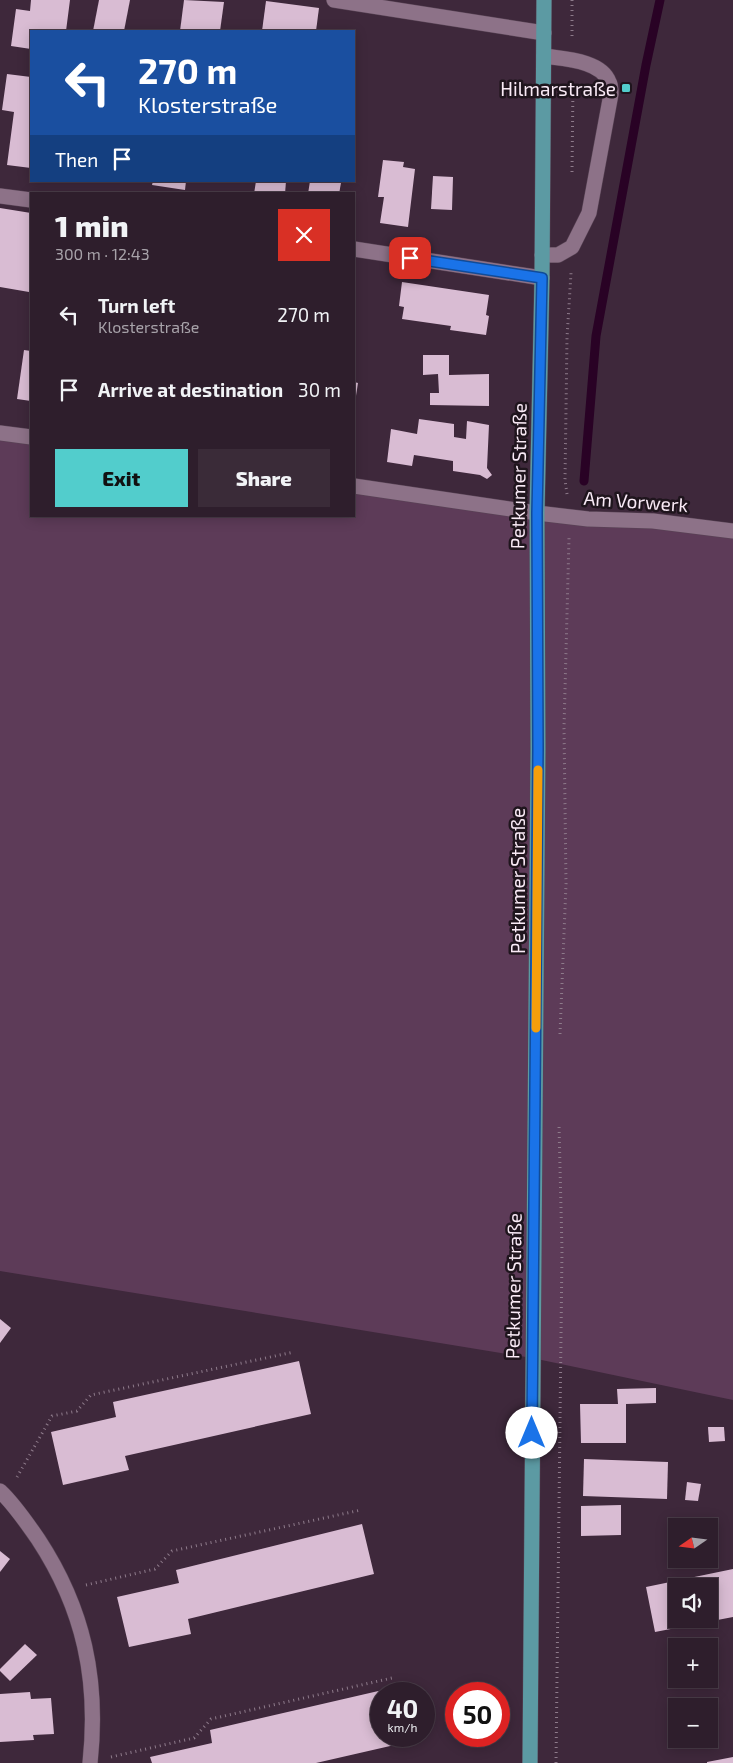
<!DOCTYPE html>
<meta charset="utf-8">
<style>
body{margin:0;font-family:"Exo 2",sans-serif;background:#3a2b38;color:#f1f3f6;height:100vh;display:flex;flex-direction:column;font-size:19px;white-space:nowrap}
*{box-sizing:border-box;margin:0}
p{font-size:16px;color:#a7a2a9}
.icon{flex:none;width:28px;height:28px;fill:none;stroke:currentColor;stroke-width:2;stroke-linecap:round;stroke-linejoin:round}
.map{position:relative;flex:1;overflow:hidden}
.panel{position:absolute;left:30px;top:192px;width:325px;height:325px;display:flex;flex-direction:column;background:#2e1e2c;border-radius:0px;box-shadow:0 2px 12px #0003,0 0 0 1px #493c48}
.panel>*{flex:none}
.top-card{position:absolute;left:30px;top:30px;width:325px;height:152px;border-radius:0px;box-shadow:0 2px 12px #0003,0 0 0 1px #493c48;background:#1a4fa0;color:#fff;overflow:hidden}
.needle{width:32px;rotate:256deg}
.tools{position:absolute;left:668px;top:1518px;display:grid;gap:10px}
.tools a{display:grid;place-items:center;width:50px;height:50px;border-radius:0px;background:#2e1e2c;box-shadow:0 2px 12px #0003,0 0 0 1px #493c48;font-size:25px}
.speed{position:absolute;left:370px;top:1682px;display:flex;gap:10px;font-size:25px;font-weight:700;text-align:center}
.speed>*{display:grid;place-content:center;width:65px;height:65px;border-radius:50%;background:#2e1e2c;box-shadow:0 2px 12px #0003,0 0 0 1px #493c48;line-height:1}
.speed small{font-size:12px;font-weight:400}
.speed .limit{border:8px solid #d22;background:#fff;color:#111}
.pin{position:absolute;display:grid;place-items:center;width:42px;height:42px;color:#fff;margin:-21px;border-radius:10px;box-shadow:0 2px 8px #0006}
.me{position:absolute;width:55px;margin:-28px;rotate:0deg;stroke-linejoin:round;filter:drop-shadow(0 0 4px #0008)}
.turn{display:flex;align-items:center;gap:18px;height:105px;padding:0 25px;font-size:22px}
.turn .icon{width:65px;height:65px;stroke-width:2.5}
.turn b{display:block;font-size:35px;line-height:42px}
.then{display:flex;align-items:center;height:48px;padding:0 25px;background:#0003;gap:10px;font-size:19px}
.round{display:grid;place-items:center;flex:none;width:52px;height:52px;border-radius:0px;background:#3a2b38}
.headline{display:flex;align-items:center;justify-content:space-between;height:85px;padding:0 25px}
h1{font-size:30px;font-weight:800;line-height:38px}
.cta{display:flex;gap:10px;margin-top:auto;padding:10px 25px}
.cta a{flex:1;height:58px;border-radius:0px;background:#52cdcc;color:#111;font-size:20px;font-weight:800;line-height:58px;text-align:center}
.cta a+a{background:#3a2b38;color:#f1f3f6}
ul{padding:0;list-style:none}
li{display:flex;align-items:center;gap:15px;height:75px;padding:0 25px}
li div{flex:1}
li b{display:block;font-size:19px}
li em{font-style:normal}
.map>svg:first-child{display:block}
.green{fill:#5d3b58}
.lines{fill:none;stroke-linecap:round;stroke-linejoin:round}
.stream{stroke:#290225;stroke-width:9}
.building{fill:#d9bcd3;fill-rule:evenodd}
.minor-casing{stroke:#584455;stroke-width:16}
.major-casing{stroke:#584455;stroke-width:16}
.path{stroke:#8e7b8b;stroke-width:3;stroke-dasharray:1 4;stroke-linecap:butt}
.minor{stroke:#8d7288;stroke-width:15}
.major{stroke:#5c9aa3;stroke-width:15}
.route-casing{stroke:#114b97;stroke-width:12}
.route{stroke:#1a73e8;stroke-width:9}
.slow{stroke:#f59e0b;stroke-width:9}
.poi-dot{fill:#52cdcc;stroke:#1f151d;stroke-width:2}
.labels{text-anchor:middle;dominant-baseline:central;stroke-width:5;stroke-linejoin:round;paint-order:stroke}
.poi-label{font-size:19px;fill:#f9eaf6;stroke:#1f151d;text-anchor:end}
.street-label{font-size:19px;fill:#f9eaf6;stroke:#1f151d}
</style>
<div class="map">
<svg width="733" height="1763" viewBox="0 0 733 1763">
<rect width="100%" height="100%" fill="#3e283b"/>
<!-- green -->
<polygon class="green" points="0,433 31,437 31,516 354,516 354,486 733,531 733,1400 532,1358 0,1271"/>
<g class="lines">
<!-- stream -->
<polyline class="stream" points="584,481 596,336 646,65 660,0"/>
</g>
<!-- building -->
<g class="building">
<polygon points="31,0 70,0 66,31 31,31 31,49 11,46 16,9 30,11"/>
<polygon points="99,0 130,0 124,31 93,31"/>
<polygon points="184,0 224,2 220,31 180,31"/>
<polygon points="266,1 319,8 316,31 262,31"/>
<polygon points="7,74 31,77 31,168 7,165 14,112 2,110"/>
<polygon points="383,160 404,162 403,167 415,169 408,227 380,223 384,197 378,197"/>
<polygon points="433,176 453,177 452,210 431,209"/>
<polygon points="153,181 186,181 185,190 152,185"/>
<polygon points="256,181 286,181 285,194 254,194"/>
<polygon points="310,181 339,181 341,183 339,194 308,194"/>
<polygon points="0,208 31,213 31,279 29,292 0,287"/>
<polygon points="402,282 489,295 486,315 489,316 486,335 450,330 451,326 402,319 404,307 399,306"/>
<polygon points="24,350 31,351 31,401 17,399"/>
<polygon points="423,355 449,355 449,375 489,374 489,406 430,405 430,393 439,393 438,374 423,375"/>
<polygon points="354,382 358,383 355,402 354,402"/>
<polygon points="419,419 454,424 454,437 466,439 467,421 489,425 487,468 492,475 487,479 480,475 453,471 453,461 414,455 412,466 387,462 391,429 417,434"/>
<polygon points="0,1319 11,1328 0,1343"/>
<polygon points="299,1361 311,1414 125,1456 129,1470 63,1485 51,1432 116,1417 113,1402"/>
<polygon points="656,1388 656,1403 626,1404 626,1443 581,1443 580,1404 618,1404 617,1389"/>
<polygon points="708,1427 724,1427 725,1441 709,1442"/>
<polygon points="584,1459 668,1462 667,1499 583,1496"/>
<polygon points="687,1482 701,1484 698,1501 685,1500"/>
<polygon points="621,1505 621,1535 581,1536 581,1506"/>
<polygon points="362,1524 374,1574 188,1619 191,1634 129,1647 117,1597 179,1583 176,1570"/>
<polygon points="669,1538 676,1539 676,1556 668,1555"/>
<polygon points="0,1551 10,1559 0,1572"/>
<path d="M733 1569V1617L655 1632 646 1587ZM676 1586H709V1619H676Z"/>
<polygon points="25,1644 37,1655 10,1681 0,1671 0,1669"/>
<polygon points="400,1686 401,1694 381,1694 381,1736 411,1736 412,1741 316,1763 152,1763 150,1757 212,1743 210,1730"/>
<polygon points="30,1692 31,1699 51,1698 54,1734 33,1735 34,1740 0,1742 0,1694"/>
<polygon points="733,1757 733,1763 707,1763 707,1762"/>
</g>
<g class="lines">
<!-- minor casing -->
<g class="minor-casing">
<g id="minor">
<polyline points="334,0 544,33"/>
<polyline points="0,196 31,200"/>
<polyline points="354,249 542,278"/>
<path d="M542 255H558L572 247 589 213 611 94C611 90 611 85 609 82 601 60 563 59 544 56"/>
<polyline points="0,433 31,437"/>
<polyline points="354,486 537,513 588,519 653,521 733,531"/>
<path d="M0 1491C15 1505 26 1522 38 1539 84 1609 99 1680 90 1763"/>
</g>
</g>
<!-- major casing -->
<g class="major-casing">
<polyline id="major" points="530,1763 538,749 537,513 542,278 544,0"/>
</g>
<!-- path -->
<g class="path">
<polyline points="572,0 572,39"/>
<polyline points="572,172 573,83"/>
<polyline points="567,494 565,480 567,338 571,273"/>
<polyline points="560,1034 566,884 564,728 569,538"/>
<polyline points="17,1477 52,1416 77,1411 91,1395 294,1352"/>
<polyline points="86,1585 155,1569 172,1551 361,1510"/>
<polyline points="111,1757 194,1738 211,1719 392,1678"/>
<polyline points="556,1763 562,1250 559,1125"/>
</g>
<!-- minor -->
<use href="#minor" class="minor"/>
<!-- major -->
<use href="#major" class="major"/>
</g>
<g class="lines">
<!-- route casing -->
<g class="route-casing">
<polyline id="route" points="410,258 542,278 537,513 538,749 532,1433"/>
</g>
<!-- route -->
<use href="#route" class="route"/>
<!-- slow -->
<polyline class="slow" points="536,1028 538,770"/>
</g>
<!-- markers -->
<rect class="poi-dot" x="621" y="83" width="10" height="10" rx="2.5"/>
<g class="labels">
<!-- poi labels -->
<g class="poi-label">
<text x="616" y="88">Hilmarstraße</text>
</g>
<!-- street labels -->
<g class="street-label">
<text transform="translate(518 476) rotate(-89)">Petkumer Straße</text>
<text transform="translate(636 501) rotate(4)">Am Vorwerk</text>
<text transform="translate(517 881) rotate(-90)">Petkumer Straße</text>
<text transform="translate(513 1286) rotate(-89)">Petkumer Straße</text>
</g>
</g>
</svg>
<div class="tools">
<a><svg class="needle" viewBox="-14 -14 28 28"><path d="M0-13l5 13h-10z" fill="#e53935"/><path d="M0 13l5-13h-10z" fill="#a7a2a9"/></svg></a>
<a><svg class="icon" aria-label="sound" viewBox="0 0 24 24"><path d="M4 9h4l5-4v14l-5-4H4zM17 9q2 3 0 6"/></svg></a>
<a>+</a>
<a>−</a>
</div>
<div class="speed"><div>40<small>km/h</small></div><div class="limit">50</div></div>
<div class="pin" style="left:410px;top:258px;background:#d93025"><svg class="icon" aria-label="arrive" viewBox="0 0 24 24"><path d="M6 21V4h12l-3 4 3 4H6"/></svg></div>
<svg class="me" style="left:532px;top:1433px" viewBox="-20 -20 40 40"><circle r="19" fill="#fff"/><path d="M0-13L10 11 0 6-10 11z" fill="#1a73e8"/></svg>
<div class="top-card">
<div class="turn"><svg class="icon" aria-label="left" viewBox="0 0 24 24"><path d="M17 20v-9H6M10 6l-5 5 5 5"/></svg><div><b>270 m</b>Klosterstraße</div></div>
<div class="then">Then<svg class="icon" aria-label="arrive" viewBox="0 0 24 24"><path d="M6 21V4h12l-3 4 3 4H6"/></svg></div>
</div>
<section class="panel">
<div class="headline"><div><h1>1 min</h1><p>300 m · 12:43</p></div><a class="round" style="background:#d93025;color:#fff"><svg class="icon" aria-label="close" viewBox="0 0 24 24"><path d="M6 6l12 12M18 6L6 18"/></svg></a></div>
<ul>
<li><svg class="icon" aria-label="left" viewBox="0 0 24 24"><path d="M17 20v-9H6M10 6l-5 5 5 5"/></svg><div><b>Turn left</b><p>Klosterstraße</p></div><em>270 m</em></li>
<li><svg class="icon" aria-label="arrive" viewBox="0 0 24 24"><path d="M6 21V4h12l-3 4 3 4H6"/></svg><div><b>Arrive at destination</b></div><em>30 m</em></li>
</ul>
<div class="cta"><a>Exit</a><a>Share</a></div>
</section>
</div>
